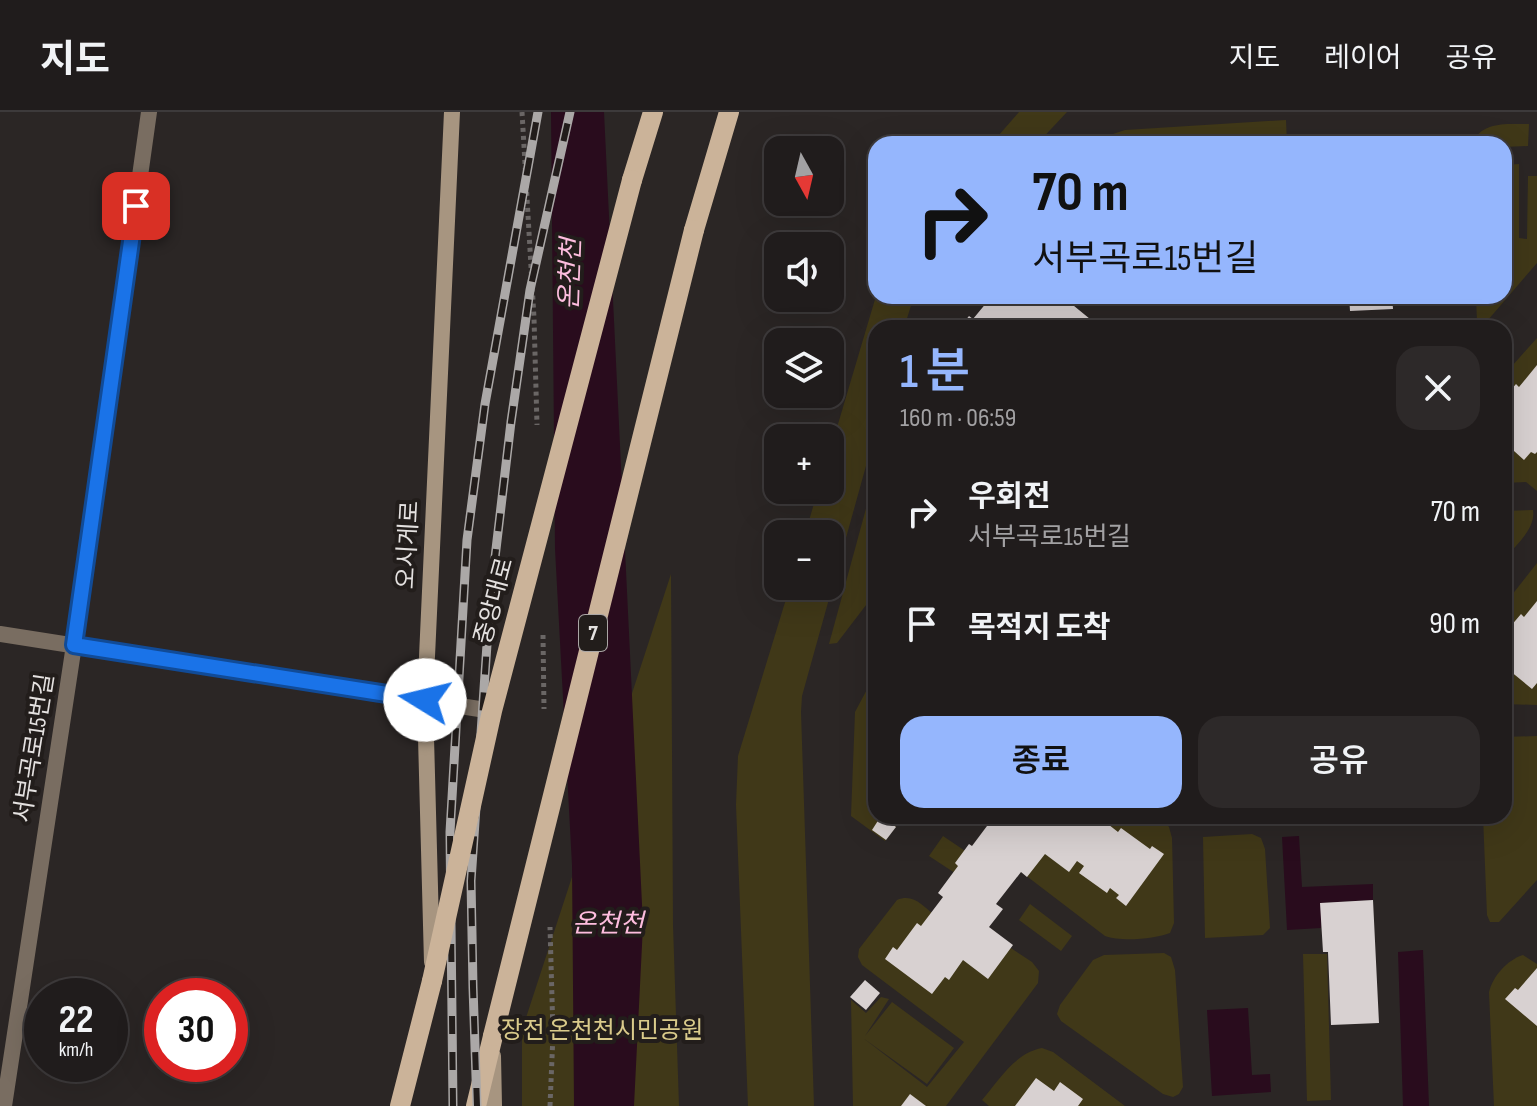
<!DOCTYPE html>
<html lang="ko">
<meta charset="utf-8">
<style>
body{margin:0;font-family:"Sofia Sans Condensed","Noto Sans KR",sans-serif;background:#2d2929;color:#f1f3f6;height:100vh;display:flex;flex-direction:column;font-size:30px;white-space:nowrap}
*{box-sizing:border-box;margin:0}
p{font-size:26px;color:#a2a1a3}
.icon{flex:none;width:44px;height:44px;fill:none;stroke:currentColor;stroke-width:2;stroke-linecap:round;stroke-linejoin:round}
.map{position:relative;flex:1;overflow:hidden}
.sheet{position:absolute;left:868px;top:208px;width:644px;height:504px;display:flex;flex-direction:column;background:#201c1c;border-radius:24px;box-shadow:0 8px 32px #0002,0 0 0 2px #3d3a3b}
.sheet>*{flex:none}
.hud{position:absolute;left:868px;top:24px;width:644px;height:168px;border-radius:24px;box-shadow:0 8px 32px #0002,0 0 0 2px #3d3a3b;background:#95b6fd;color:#111;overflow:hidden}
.needle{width:52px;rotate:172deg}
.tools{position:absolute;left:764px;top:24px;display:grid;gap:16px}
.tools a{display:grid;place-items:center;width:80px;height:80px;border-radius:16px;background:#201c1c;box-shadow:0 8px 32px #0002,0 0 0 2px #3d3a3b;font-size:40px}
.speed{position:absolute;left:24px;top:866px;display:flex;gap:16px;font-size:40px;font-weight:700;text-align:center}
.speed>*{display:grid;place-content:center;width:104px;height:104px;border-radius:50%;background:#201c1c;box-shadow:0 8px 32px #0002,0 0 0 2px #3d3a3b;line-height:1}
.speed small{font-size:20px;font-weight:400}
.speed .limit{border:12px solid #d22;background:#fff;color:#111}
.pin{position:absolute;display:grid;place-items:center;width:68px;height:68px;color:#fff;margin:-34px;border-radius:16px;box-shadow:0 4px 12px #0006}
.me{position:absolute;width:88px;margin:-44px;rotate:279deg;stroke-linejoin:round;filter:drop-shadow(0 0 6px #0008)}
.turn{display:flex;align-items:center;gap:28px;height:168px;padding:0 32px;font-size:36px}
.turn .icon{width:104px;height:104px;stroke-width:2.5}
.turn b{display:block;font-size:56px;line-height:68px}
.round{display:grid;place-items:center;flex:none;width:84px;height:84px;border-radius:24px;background:#2d2929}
.head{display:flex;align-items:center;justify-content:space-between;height:136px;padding:0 32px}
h1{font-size:48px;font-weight:600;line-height:60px;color:#95b6fd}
.primary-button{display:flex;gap:16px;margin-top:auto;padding:16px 32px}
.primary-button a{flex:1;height:92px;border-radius:24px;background:#95b6fd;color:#111;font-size:32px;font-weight:600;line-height:92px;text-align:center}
.primary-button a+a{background:#2d2929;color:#f1f3f6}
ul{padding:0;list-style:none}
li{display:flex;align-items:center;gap:24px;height:112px;padding:0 32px}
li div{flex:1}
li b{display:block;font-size:30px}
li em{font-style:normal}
header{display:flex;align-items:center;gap:48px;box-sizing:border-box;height:112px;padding:0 40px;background:#201c1c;border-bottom:2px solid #3d3a3b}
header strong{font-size:38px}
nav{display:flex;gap:44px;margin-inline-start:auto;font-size:28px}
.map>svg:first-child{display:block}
.green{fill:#403818}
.water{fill:#290c1d}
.building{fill:#d8d1d1}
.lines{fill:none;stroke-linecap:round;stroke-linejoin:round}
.path{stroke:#6a6665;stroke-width:5;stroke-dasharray:4 4;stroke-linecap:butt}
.street{stroke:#796d61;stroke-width:16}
.secondary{stroke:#a79580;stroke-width:16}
.primary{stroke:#cbb399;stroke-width:20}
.rail-casing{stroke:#aba8a7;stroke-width:9}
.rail{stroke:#221d1b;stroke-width:6;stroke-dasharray:18;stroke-linecap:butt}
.primary-bridge{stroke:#cbb399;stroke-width:20}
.route-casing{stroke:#114b97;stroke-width:20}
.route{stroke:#1a73e8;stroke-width:14}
.labels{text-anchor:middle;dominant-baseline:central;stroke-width:8;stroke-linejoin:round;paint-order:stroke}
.shield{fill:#221d1b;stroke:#aaa6a5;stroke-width:2}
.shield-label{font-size:22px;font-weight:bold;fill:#e4e1e0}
.street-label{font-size:24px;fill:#e4e1e0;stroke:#221d1b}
.park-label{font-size:24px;fill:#dacb8b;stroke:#221d1b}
.water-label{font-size:26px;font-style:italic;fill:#fdbdde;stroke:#221d1b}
</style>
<header>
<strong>지도</strong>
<nav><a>지도</a><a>레이어</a><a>공유</a></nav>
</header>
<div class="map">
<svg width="1537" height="994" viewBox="0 0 1537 994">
<rect width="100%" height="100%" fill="#2b2625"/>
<!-- green -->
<g class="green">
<polygon points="1019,0 1067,0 1037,32 991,32"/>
<polygon points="1286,8 1287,32 1104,32 1113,22 1125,18"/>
<path d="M1507 12H1529L1528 34 1504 35V32H1472C1478 17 1491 13 1507 12Z"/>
<polygon points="1519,52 1519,126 1527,127 1528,64 1537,64 1537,151 1488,208 1482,212 1477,210 1476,184 1504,184 1504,53"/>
<polygon points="876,184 914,184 904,216 876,216 876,318 802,584 801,600 814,994 748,994 736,693 738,644 790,474 830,474 830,422 805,422 818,378 830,378 830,339"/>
<polygon points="1292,206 1292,216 1143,216 1159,214"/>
<polygon points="1537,226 1537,379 1526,370 1504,371 1504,263"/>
<polygon points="876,360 876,480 837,531 829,532"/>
<path d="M1533 398C1536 417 1516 433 1504 447V399Z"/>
<polygon points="1537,451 1537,593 1504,592 1504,493"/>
<polygon points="671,462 673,813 679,994 522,994 522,918"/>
<polygon points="871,570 876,574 876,704 904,704 885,729 851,704 855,600"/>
<polygon points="1537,624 1537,768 1499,810 1490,810 1487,803 1483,704 1504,704 1504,625"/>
<path d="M1013 704H1159L1169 715 1172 726 1174 811 1170 821C1155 827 1121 830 1105 824L1016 756 977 814 1032 850 1039 859 1038 871 946 994H853L851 888 866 901 881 885 889 887 865 924 892 890 954 936 927 972 863 926 927 975 964 930 862 853 858 845 859 837 897 788C914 781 922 794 936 804L964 767 929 744 943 724 980 749Z"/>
<polygon points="1252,722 1261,726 1265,737 1270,816 1263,823 1205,826 1203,725"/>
<polygon points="1030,792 1072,824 1061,839 1019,808"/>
<polygon points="1164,841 1171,845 1175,858 1183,975 1179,982 1173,985 1163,982 1061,909 1057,902 1060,893 1093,848 1104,843"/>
<polygon points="1303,842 1327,842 1331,988 1307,989"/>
<path d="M1523 843 1537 852V994H1494L1489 880C1493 864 1507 848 1523 843Z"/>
<path d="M1042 936 1053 940 1125 994H989L982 988C999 968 1015 941 1042 936Z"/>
</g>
<!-- water -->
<g class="water">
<polygon points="551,0 604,0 643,813 634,994 574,994 572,753 555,437"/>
<polygon points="1299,724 1302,775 1373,772 1373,788 1321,791 1321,816 1287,818 1282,725"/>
<polygon points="1423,838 1429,994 1403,994 1398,840"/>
<polygon points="1248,896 1252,963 1270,962 1271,980 1212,984 1207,898"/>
</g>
<!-- building -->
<g class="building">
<polygon points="992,184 1072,184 1068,189 1090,207 1082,216 960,215 969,204 973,207"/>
<polygon points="1349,184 1392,184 1393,197 1350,199"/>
<polygon points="1537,253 1537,340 1535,342 1531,340 1524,348 1504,330 1504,286 1516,272 1519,275"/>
<polygon points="1537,489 1537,571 1532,577 1504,554 1504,522 1521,502 1524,505"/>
<polygon points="881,704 896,715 886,728 872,718"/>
<polygon points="1002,704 1092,704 1090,707 1100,714 1104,709 1118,720 1121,716 1150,737 1152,734 1164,742 1126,794 1116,786 1119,783 1110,776 1107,781 1079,761 1084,754 1077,749 1069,760 1045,742 1027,765 1021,760 996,792 1003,797 989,815 1013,833 988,867 963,848 949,868 945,865 932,882 885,847 893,835 897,838 917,811 921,814 943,785 938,781 958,754 955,751 969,732 972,734 990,710 994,714"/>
<polygon points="1373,788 1379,911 1331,913 1328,840 1323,840 1320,791"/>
<polygon points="1537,856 1537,914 1505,887 1515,876 1518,878"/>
<polygon points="865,868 880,881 866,898 850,885"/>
<polygon points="1036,966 1054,979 1060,970 1083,987 1078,994 1015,994"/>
<polygon points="910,982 926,994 901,994"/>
</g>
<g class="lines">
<!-- path -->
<g class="path">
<polyline points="522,0 534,206 537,313"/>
<polyline points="543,523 544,597"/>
<polyline points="550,994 553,922 550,815"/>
</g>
<!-- street -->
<g class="street">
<polyline points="0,522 492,599"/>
<polyline points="4,994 74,533 149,0"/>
</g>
<!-- secondary -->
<g class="secondary">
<polyline points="432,850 425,588 452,0"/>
<polyline points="493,944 494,994"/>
</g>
<!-- primary -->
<g class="primary">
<polyline points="632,68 653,0"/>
<polyline points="694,118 729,0"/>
<polyline points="400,994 432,869"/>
<polyline points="476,994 493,924"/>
</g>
<!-- rail casing -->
<g class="rail-casing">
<g id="rail">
<polyline points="453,994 450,720 467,428 485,292 538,0"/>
<polyline points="477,994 473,875 471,769 490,488 511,310 530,178 570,0"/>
</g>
</g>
<!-- rail -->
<use href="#rail" class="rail"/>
<!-- primary-bridge -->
<g class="primary-bridge">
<polyline points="432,869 492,599 632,68"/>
<polyline points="493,924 694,118"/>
</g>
</g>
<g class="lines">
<!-- route casing -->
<g class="route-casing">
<polyline id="route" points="136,94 74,533 425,588"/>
</g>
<!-- route -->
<use href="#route" class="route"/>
</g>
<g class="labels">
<!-- shield labels -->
<rect class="shield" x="579" y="503" width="28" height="36" rx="6"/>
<g class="shield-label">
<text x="593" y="521">7</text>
</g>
<!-- street labels -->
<g class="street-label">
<text transform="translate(408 433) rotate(-87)">오시게로</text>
<text transform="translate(494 489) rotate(-75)">중앙대로</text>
<text transform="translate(34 636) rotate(-81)">서부곡로15번길</text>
</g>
<!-- park labels -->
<g class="park-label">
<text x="602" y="918">장전 온천천시민공원</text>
</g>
<!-- water labels -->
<g class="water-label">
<text transform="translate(571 162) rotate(-88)">온천천</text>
<text x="608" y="812">온천천</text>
</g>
</g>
</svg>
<div class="tools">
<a><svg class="needle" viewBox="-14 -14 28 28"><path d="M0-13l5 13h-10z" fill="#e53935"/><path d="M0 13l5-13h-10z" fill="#a2a1a3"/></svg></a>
<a><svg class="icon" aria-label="sound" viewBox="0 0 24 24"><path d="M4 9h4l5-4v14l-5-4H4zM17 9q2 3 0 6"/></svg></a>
<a><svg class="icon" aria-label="layers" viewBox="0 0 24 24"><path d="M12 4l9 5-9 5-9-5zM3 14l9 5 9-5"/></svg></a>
<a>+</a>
<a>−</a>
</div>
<div class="speed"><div>22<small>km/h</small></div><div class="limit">30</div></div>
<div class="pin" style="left:136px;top:94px;background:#d93025"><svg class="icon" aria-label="arrive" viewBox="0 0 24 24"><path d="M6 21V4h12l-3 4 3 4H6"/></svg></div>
<svg class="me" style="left:425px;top:588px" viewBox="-20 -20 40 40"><circle r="19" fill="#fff"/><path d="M0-13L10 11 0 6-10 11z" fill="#1a73e8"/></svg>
<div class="hud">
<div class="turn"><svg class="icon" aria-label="right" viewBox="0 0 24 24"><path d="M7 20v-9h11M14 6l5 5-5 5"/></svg><div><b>70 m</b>서부곡로15번길</div></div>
</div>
<section class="sheet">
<div class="head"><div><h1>1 분</h1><p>160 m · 06:59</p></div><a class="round"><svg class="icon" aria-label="close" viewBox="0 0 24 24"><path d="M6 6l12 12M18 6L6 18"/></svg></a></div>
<ul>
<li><svg class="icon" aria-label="right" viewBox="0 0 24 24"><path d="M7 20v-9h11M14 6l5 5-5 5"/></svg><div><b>우회전</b><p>서부곡로15번길</p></div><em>70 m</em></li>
<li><svg class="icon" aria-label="arrive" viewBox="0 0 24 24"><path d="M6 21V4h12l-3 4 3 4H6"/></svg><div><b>목적지 도착</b></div><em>90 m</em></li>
</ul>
<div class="primary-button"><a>종료</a><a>공유</a></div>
</section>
</div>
